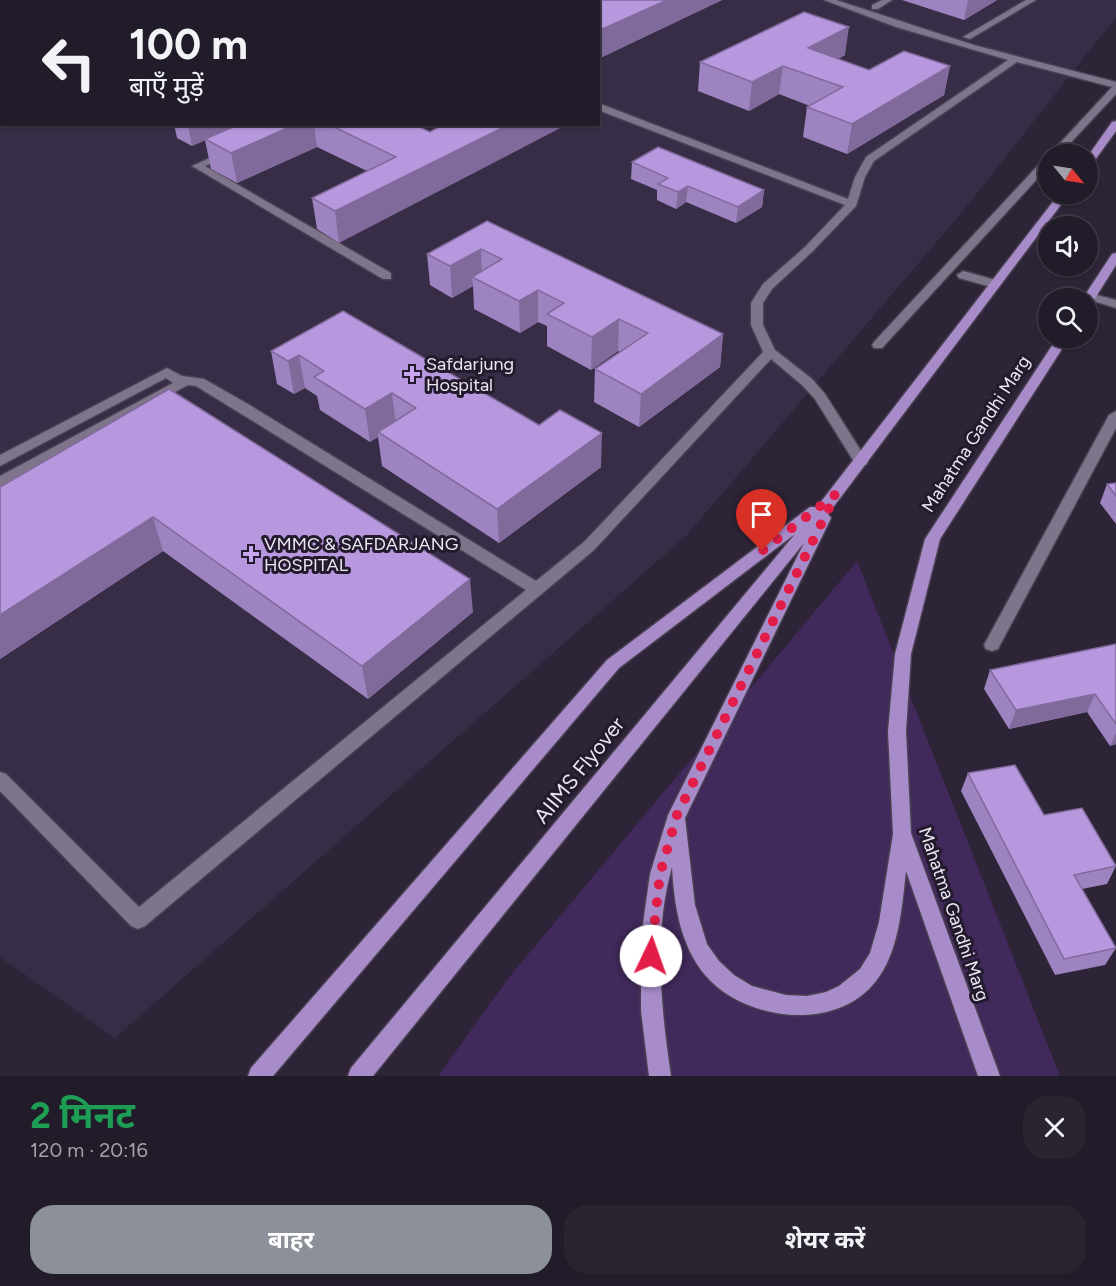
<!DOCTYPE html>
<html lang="hi">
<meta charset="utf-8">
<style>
body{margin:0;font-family:Figtree,"Noto Sans Devanagari",sans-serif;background:#2a2431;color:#f1f3f6;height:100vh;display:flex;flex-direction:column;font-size:22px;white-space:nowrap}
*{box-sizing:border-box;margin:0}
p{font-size:20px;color:#a2a1a8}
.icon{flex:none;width:33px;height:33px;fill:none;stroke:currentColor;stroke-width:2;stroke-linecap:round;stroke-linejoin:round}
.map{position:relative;height:1076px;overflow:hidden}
.side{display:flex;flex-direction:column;background:#221b29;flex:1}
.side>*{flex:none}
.banner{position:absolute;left:0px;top:0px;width:600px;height:126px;box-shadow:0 2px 4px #0004,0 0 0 2px #3f3946;background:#221b29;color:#f1f3f6;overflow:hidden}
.needle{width:39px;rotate:120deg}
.tools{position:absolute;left:1038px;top:144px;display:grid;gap:12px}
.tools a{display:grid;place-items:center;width:60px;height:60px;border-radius:50%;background:#221b29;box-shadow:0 2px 4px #0004,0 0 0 2px #3f3946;font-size:30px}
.pin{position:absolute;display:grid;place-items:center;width:51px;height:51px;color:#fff;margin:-62px -26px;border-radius:50% 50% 50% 0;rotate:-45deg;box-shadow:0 0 6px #0007}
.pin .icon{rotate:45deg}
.me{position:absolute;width:66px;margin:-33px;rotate:3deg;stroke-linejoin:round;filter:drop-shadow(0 0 4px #0008)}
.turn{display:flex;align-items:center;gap:21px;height:126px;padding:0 30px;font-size:27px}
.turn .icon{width:78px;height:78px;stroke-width:2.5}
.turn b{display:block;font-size:42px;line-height:51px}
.round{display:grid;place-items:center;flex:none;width:63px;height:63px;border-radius:24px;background:#2a2431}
.overview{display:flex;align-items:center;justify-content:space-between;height:102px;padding:0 30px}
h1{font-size:36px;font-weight:700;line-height:45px;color:#1e9e55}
.cta{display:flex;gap:12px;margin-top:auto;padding:12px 30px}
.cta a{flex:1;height:69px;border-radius:24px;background:#8c9099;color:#fff;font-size:24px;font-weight:700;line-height:69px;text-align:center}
.cta a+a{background:#2a2431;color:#f1f3f6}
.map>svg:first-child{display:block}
.built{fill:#382d46}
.green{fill:#42295b}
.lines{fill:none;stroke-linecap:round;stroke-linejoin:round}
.lane-casing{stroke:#494151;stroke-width:3}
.street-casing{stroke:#494151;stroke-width:3}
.primary-casing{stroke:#494151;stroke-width:3}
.lane{fill:#7f758b;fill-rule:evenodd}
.street{fill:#7f758b;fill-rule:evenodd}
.primary{fill:#a88cca;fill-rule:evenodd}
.wall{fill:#9d83bf}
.shaded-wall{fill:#806a9b}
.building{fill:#b798de;stroke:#806a9b;stroke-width:1.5}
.route{stroke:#e11d48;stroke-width:10;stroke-dasharray:0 18}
.poi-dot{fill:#c7a6ef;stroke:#231b2d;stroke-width:2}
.labels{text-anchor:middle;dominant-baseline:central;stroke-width:6;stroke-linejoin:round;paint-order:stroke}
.poi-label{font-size:18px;fill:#ece7f3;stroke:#231b2d;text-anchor:start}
.street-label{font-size:18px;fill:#ece7f3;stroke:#231b2d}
.near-street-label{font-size:21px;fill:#ece7f3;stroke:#231b2d}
</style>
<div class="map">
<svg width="1116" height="1076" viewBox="0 0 1116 1076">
<rect width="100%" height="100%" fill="#2d2437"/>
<!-- built -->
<polygon class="built" points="84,0 1116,0 1116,17 963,211 686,536 115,1038 0,957 0,28 2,124 598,124 598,2 79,1"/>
<!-- green -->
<polygon class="green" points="857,561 1060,1076 438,1076 510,976"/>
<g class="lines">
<!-- lane casing -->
<g class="lane-casing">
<g id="lane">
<polygon points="103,0 114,0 102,2"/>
<polygon points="313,0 324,0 325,2 314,2"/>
<polygon points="824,0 836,0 974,45 1116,82 1116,88 1017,62 874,161 865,177 856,206 813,251 772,289 763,303 763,325 775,350 812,379 825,394 868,462 866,465 856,465 815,399 802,385 771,359 594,550 145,926 138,929 131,926 0,791 0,772 6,774 139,907 526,590 196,386 188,385 0,487 0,476 173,383 166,378 0,466 0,455 167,368 182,376 204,379 248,404 536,581 584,542 763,352 751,325 751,303 763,284 805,247 845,205 598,110 598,103 848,199 855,177 866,157 1008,60 896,27"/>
<polygon points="882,0 892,0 878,9 872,9 872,5"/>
<polygon points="1026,0 1036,0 970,39 963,37"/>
<polygon points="2,33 2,39 0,40 0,34"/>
<polygon points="227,150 232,153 231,155 205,166 391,273 391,279 383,279 192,166"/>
</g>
</g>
<!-- street casing -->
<g class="street-casing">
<g id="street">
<polygon points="1116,85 1116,94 1060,154 1050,154 1113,86"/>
<polygon points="1048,158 1048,167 882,348 874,348 872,345 874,342 1044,159"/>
<polygon points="963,271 999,281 1001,284 995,288 959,278 957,275"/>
<polygon points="1089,293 1116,300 1116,308 1084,298 1085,294"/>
<polygon points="1116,411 1116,428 1000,645 998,649 992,651 986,649 984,645 1109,415"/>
</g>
</g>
<!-- primary casing -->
<g class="primary-casing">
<g id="primary">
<polygon points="1116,121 1116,131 1092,164 1088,165 1088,156 1112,122"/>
<path d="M1059 194H1069L828 514 831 518 685 818 695 905 707 944 719 961 734 975 752 986 786 995 807 996 826 992 839 986 860 969 870 953 879 922 893 834 888 731 895 654 925 539 1057 338H1069L940 539 911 654 906 731 911 833 1000 1076H978L906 871C902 907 899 952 876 981 836 1033 744 1021 705 975 680 945 674 904 672 867 653 934 661 1008 671 1076H649L641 1011V938L650 874 668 815 804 543 373 1076H348L351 1068 795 534 619 668 273 1076H248L251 1068 607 660 810 507H817Z"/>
<polygon points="1116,253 1116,265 1092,303 1088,304 1088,298 1083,298 1112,254"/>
</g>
</g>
<!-- lane -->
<use href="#lane" class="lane"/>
<!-- street -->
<use href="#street" class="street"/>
<!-- primary -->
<use href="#primary" class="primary"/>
</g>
<!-- wall -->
<g class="wall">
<polygon points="422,0 722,0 598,59 598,2 426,2"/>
<polygon points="902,0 997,0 964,20"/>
<polygon points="845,55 838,59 869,70 950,66 944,95 847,154 803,137 807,107 810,106 779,94 749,111 698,91 700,62"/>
<polygon points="174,124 413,124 430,132 339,243 317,229 312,198 367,171 317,147 237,183 211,169 205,140 192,146 177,138"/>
<polygon points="632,162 764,190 762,207 736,223 686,202 676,209 657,200 657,190 631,179"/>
<polygon points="487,221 723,334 720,367 639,427 594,402 595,369 620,352 618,351 591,370 547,346 547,326 538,322 520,333 474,309 473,286 452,298 430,285 427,254"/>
<polygon points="343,311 601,467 499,543 382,466 378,437 370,442 320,410 317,396 305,388 294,394 277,384 271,351"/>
<polygon points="169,389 473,612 368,699 163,551 0,659"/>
<polygon points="1116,483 1116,524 1100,503 1107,484"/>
<polygon points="1116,644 1116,744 1110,746 1087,712 1009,729 984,689 990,670"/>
<polygon points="968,773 1044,815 1116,866 1107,884 1082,889 1116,948 1105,965 1055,975 961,791"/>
</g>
<!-- shaded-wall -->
<g class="shaded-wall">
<polygon points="667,0 722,0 598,59 598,31"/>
<polygon points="968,0 997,0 964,20"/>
<polygon points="849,27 845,55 808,75 808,48"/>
<polygon points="2,53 2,78 0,79 0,54"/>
<polygon points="783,66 779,94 749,111 752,82"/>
<polygon points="950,66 944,95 847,154 852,124"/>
<polygon points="188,124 243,124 192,146"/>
<polygon points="296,124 314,124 317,147 237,183 231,153"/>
<polygon points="510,124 568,124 339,243 335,211"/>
<polygon points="688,186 686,202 676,209 678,192"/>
<polygon points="764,190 762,207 736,223 738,207"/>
<polygon points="481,249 482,280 472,277 473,286 452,298 450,266"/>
<polygon points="538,290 538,322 520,333 519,301"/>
<polygon points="619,319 618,351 591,370 592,337"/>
<polygon points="723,334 720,367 639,427 641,394"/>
<polygon points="299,355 305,388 294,394 288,361"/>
<polygon points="392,393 396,426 378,432 378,437 370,442 365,409"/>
<polygon points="602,433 601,467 499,543 497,509"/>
<polygon points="153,517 163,551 0,659 0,615"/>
<polygon points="470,579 473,612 368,699 362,666"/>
<polygon points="1095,694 1087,712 1009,729 1016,710"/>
<polygon points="1116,733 1116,744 1110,746"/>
</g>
<!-- building -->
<g class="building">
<polygon points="493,0 667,0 598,31 598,2 498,2"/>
<polygon points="804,12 849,27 808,48 869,70 904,51 950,66 852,124 807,107 843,87 783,66 752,82 700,62"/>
<polygon points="0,44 2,44 2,53 0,54"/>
<polygon points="240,124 296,124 231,153 205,139"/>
<polygon points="328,124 413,124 430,132 444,124 510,124 335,211 312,198 396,157"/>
<polygon points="658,147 764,190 738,207 688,186 678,192 658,184 668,178 632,162"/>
<polygon points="487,221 723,334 641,394 595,369 648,333 619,319 592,337 547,314 564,303 538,290 519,301 472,277 502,259 481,249 450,266 427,254"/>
<polygon points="343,311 539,425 560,410 602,433 497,509 378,432 416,408 392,393 365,409 314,377 324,371 299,355 288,361 271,351"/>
<polygon points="169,389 470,579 362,666 153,517 0,615 0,487"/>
<polygon points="1116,483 1116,496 1107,484"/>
<polygon points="1116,644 1116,724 1095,694 1016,710 990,670"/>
<polygon points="1015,765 1044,815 1082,808 1116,866 1074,875 1116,948 1064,959 968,773"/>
</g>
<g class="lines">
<!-- route -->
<polyline class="route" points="651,956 660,874 677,815 836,494 762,551"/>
</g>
<!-- markers -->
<g class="poi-dot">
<path d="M409 365h6v6h6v6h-6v6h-6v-6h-6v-6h6z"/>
<path d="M248 545h6v6h6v6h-6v6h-6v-6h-6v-6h6z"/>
</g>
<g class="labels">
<!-- poi labels -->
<g class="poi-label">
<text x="426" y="364">Safdarjung<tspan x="426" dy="21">Hospital</tspan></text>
<text x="264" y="544">VMMC &amp; SAFDARJANG<tspan x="264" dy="21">HOSPITAL</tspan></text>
</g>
<!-- street labels -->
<g class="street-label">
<text transform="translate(976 434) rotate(-57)">Mahatma Gandhi Marg</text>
<text transform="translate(954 914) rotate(71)">Mahatma Gandhi Marg</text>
</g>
<!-- near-street labels -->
<g class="near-street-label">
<text transform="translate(579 770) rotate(-51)">AIIMS Flyover</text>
</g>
</g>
</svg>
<div class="tools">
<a><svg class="needle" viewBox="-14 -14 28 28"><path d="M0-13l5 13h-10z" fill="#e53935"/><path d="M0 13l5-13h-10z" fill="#a2a1a8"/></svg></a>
<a><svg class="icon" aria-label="sound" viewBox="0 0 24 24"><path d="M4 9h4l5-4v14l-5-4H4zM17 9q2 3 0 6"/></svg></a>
<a><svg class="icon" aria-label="search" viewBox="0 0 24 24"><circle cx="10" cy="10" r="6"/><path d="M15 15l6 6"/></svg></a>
</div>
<div class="pin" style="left:762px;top:551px;background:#d93025"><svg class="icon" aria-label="arrive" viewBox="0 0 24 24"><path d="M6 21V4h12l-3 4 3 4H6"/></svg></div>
<svg class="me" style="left:651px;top:956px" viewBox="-20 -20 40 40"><circle r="19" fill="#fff"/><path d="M0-13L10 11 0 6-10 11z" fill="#e11d48"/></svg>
<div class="banner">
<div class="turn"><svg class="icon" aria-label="left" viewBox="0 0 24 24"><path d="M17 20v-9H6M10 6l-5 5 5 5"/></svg><div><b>100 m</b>बाएँ मुड़ें</div></div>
</div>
</div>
<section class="side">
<div class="overview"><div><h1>2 मिनट</h1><p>120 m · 20:16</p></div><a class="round"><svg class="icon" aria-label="close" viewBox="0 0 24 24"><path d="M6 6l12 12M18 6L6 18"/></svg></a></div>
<div class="cta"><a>बाहर</a><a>शेयर करें</a></div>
</section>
